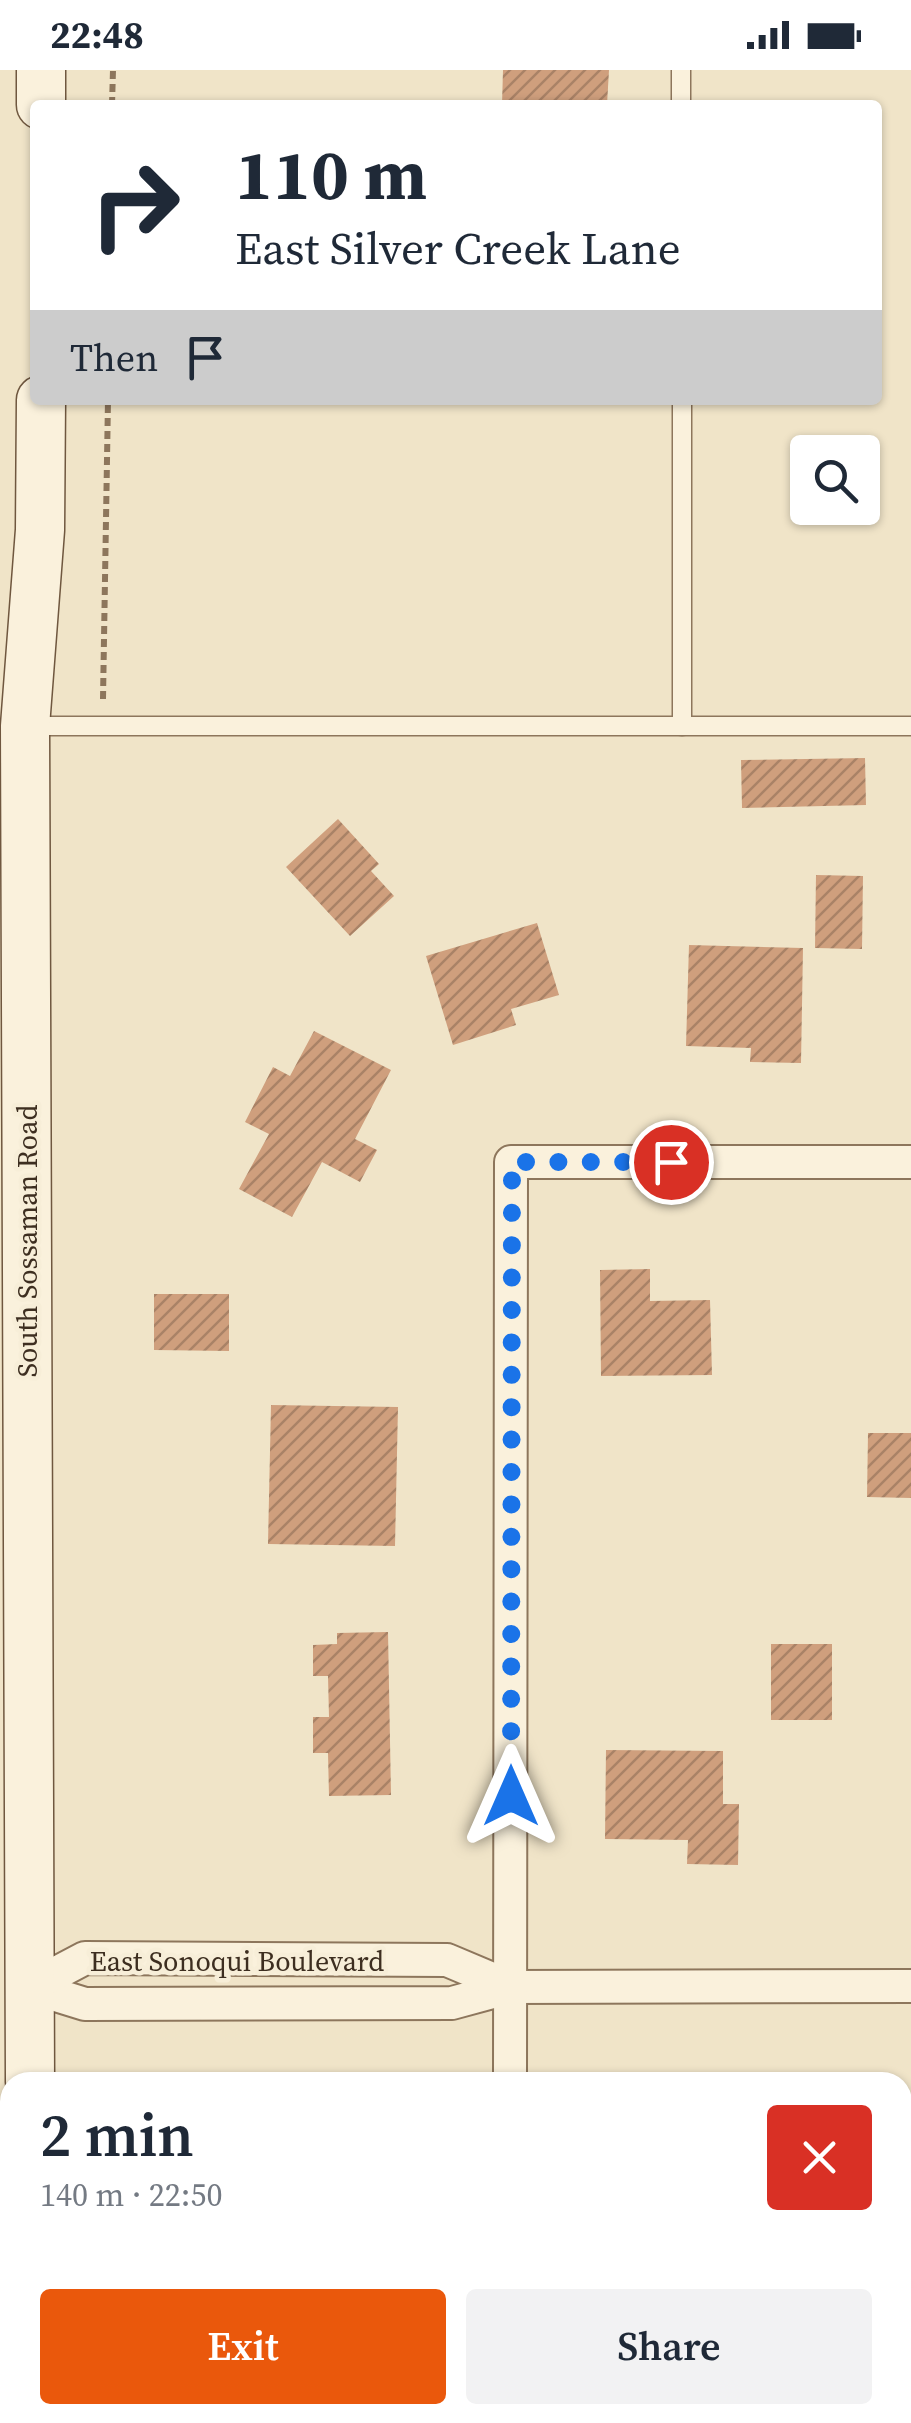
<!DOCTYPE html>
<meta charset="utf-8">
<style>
body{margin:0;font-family:"Source Serif 4",serif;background:#f2f2f3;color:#1f2937;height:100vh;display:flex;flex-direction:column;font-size:38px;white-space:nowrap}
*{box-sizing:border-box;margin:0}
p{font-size:32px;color:#747a83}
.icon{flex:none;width:55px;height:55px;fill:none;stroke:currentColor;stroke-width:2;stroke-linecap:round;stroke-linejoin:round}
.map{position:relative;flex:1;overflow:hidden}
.sheet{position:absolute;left:0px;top:2002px;width:912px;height:352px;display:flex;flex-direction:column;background:#fff;border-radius:30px 30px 0 0;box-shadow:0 2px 8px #0004}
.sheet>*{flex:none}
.hud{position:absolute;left:30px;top:30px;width:852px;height:305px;border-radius:10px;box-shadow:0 2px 8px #0004;background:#fff;color:#1f2937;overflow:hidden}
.buttons{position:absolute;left:790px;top:365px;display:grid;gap:20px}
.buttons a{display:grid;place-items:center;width:90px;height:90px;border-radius:10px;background:#fff;box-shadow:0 2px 8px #0004;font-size:50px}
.pin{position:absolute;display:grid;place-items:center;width:85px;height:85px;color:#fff;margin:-42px;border:5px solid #fff;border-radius:50%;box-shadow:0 2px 10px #0007}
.me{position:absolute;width:110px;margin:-55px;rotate:0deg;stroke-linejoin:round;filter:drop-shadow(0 0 8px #0008)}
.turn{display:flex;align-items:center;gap:35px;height:210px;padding:0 40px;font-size:45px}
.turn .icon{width:130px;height:130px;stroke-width:2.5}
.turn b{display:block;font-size:70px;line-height:85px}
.then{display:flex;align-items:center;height:95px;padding:0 40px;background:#0003;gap:20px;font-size:38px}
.round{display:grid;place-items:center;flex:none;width:105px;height:105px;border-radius:10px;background:#f2f2f3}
.overview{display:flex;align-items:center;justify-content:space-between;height:170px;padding:0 40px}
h1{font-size:60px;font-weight:600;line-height:75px}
.action{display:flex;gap:20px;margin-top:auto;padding:20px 40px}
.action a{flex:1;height:115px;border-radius:10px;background:#ea580c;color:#fff;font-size:40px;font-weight:600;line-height:115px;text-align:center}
.action a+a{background:#f2f2f3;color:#1f2937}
.status{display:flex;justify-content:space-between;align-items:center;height:70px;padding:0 50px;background:#fff;direction:ltr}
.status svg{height:28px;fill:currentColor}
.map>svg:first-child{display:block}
.building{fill:url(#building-hatch)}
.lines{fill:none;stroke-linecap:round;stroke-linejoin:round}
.service-casing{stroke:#8d765c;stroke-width:21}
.minor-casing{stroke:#8d765c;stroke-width:36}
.secondary-casing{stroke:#6f573f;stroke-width:51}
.path{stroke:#8d765c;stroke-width:6;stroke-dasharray:8 5;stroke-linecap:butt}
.service{stroke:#faf1dc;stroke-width:18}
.minor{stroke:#faf1dc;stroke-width:32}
.secondary{stroke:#faf1dc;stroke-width:48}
.route{stroke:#1a73e8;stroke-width:18;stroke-dasharray:0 32.4}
.labels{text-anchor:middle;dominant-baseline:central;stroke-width:9;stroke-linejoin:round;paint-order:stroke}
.street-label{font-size:28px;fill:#3d2e20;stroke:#f7eed8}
</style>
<div class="status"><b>22:48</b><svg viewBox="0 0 49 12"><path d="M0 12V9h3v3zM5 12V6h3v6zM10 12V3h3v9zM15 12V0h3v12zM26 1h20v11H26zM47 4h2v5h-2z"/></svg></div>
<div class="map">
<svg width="911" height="2353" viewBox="0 0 911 2353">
<defs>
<pattern id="building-hatch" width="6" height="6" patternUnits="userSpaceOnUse" patternTransform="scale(2.5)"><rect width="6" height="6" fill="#cf9f7d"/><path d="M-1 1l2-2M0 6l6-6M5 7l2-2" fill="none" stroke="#a98266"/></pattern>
</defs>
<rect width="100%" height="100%" fill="#f0e4c8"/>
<!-- building -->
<g class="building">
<polygon points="503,0 609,0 607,35 502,35"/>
<polygon points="865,688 866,735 742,738 741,690"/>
<polygon points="338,749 379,794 371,801 394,826 350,866 286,797"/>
<polygon points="816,805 863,806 862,879 815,878"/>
<polygon points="537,853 559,925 511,939 516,955 453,975 426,886"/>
<polygon points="689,875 803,878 801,993 750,992 751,978 686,976"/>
<polygon points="314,961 391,1000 355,1069 377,1080 360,1112 322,1092 292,1147 239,1119 269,1064 245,1052 273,997 290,1006"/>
<polygon points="650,1199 650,1231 710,1230 712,1305 601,1306 600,1200"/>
<polygon points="154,1224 229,1224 229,1281 154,1280"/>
<polygon points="271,1335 398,1337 395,1476 268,1474"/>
<polygon points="868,1363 911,1363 911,1428 867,1427"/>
<polygon points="388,1562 391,1725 329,1726 328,1683 313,1683 313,1647 329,1647 328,1606 313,1606 313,1575 337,1574 337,1563"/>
<rect x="771" y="1574" width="61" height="76"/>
<polygon points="606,1680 723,1681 723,1734 739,1734 738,1795 687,1794 688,1770 605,1769"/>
<polygon points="208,2007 288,2009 288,2012 208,2012"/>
<polygon points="908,2096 911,2096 911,2141 907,2141"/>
<polygon points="911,2293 911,2342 902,2335 902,2302"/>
<rect x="314" y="2345" width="96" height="8"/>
<rect x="613" y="2345" width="83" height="8"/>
</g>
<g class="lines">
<!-- service casing -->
<g class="service-casing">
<g id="service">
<polyline points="681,0 681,35"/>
<polyline points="682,330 682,656"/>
<polyline points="26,656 911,656"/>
</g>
</g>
<!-- minor casing -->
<g class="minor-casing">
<g id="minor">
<polyline points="30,1917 85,1934 452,1933 511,1917 911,1916"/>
<polyline points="30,1917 85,1888 447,1890 511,1917"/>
<polyline points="510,2012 511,1092 911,1092"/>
<polyline points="509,2353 509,2345"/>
</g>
</g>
<!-- secondary casing -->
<g class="secondary-casing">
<g id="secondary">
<polyline points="41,35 41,0"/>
<polyline points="30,2012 25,656 40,460 41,330"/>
<polyline points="31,2345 31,2353"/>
</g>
</g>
<!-- path -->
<g class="path">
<polyline points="112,35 113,0"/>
<polyline points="103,629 108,330"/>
</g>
<!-- service -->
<use href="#service" class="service"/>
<!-- minor -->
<use href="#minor" class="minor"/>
<!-- secondary -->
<use href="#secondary" class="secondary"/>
</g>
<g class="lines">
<!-- route -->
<polyline class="route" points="511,1726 512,1092 671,1092"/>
</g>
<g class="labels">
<!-- street labels -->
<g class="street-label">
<text transform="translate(27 1171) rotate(-90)">South Sossaman Road</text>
<text x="237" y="1891">East Sonoqui Boulevard</text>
</g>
</g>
</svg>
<div class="buttons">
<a><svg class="icon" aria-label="search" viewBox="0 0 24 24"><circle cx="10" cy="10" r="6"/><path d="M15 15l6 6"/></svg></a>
</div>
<div class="pin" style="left:671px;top:1092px;background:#d93025"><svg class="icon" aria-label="arrive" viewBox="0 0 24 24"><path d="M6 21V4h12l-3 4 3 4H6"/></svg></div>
<svg class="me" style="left:511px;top:1726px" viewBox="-20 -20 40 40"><path d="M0-17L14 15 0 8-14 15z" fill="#1a73e8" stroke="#fff" stroke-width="4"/></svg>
<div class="hud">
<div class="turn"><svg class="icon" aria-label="right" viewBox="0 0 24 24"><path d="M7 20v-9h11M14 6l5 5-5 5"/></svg><div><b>110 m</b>East Silver Creek Lane</div></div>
<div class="then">Then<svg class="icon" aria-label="arrive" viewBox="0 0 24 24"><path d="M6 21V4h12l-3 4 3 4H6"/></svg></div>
</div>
<section class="sheet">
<div class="overview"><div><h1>2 min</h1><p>140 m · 22:50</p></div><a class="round" style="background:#d93025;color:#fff"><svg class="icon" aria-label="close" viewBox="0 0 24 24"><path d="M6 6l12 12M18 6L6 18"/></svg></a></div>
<div class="action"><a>Exit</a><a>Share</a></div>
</section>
</div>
